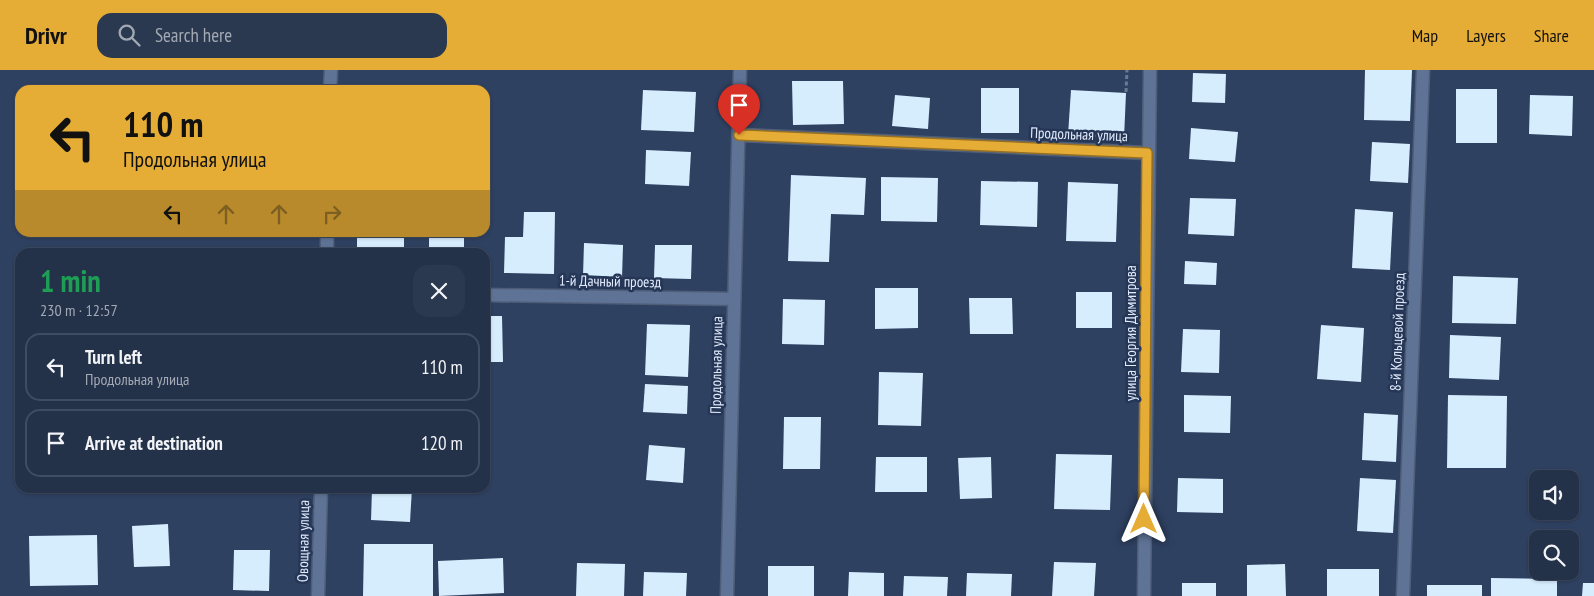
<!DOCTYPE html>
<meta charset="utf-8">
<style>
body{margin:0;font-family:"PT Sans Narrow",sans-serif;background:#2b3950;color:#f1f3f6;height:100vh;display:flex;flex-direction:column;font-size:19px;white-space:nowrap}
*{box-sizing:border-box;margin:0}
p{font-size:16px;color:#a3a9b4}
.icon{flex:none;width:28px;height:28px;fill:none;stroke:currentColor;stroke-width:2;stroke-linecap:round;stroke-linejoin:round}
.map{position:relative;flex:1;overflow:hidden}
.details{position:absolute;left:15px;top:178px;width:475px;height:245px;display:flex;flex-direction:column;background:#233149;border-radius:15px;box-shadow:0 1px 4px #0004,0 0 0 1px #404c61}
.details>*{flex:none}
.banner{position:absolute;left:15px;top:15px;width:475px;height:152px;border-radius:15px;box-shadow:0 1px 4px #0004,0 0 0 1px #404c61;background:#e6ad36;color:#111;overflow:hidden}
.fabs{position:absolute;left:1529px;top:400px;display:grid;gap:10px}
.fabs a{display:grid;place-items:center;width:50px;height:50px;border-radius:10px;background:#233149;box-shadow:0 1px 4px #0004,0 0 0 1px #404c61;font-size:25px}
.pin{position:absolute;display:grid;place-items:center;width:42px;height:42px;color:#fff;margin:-51px -21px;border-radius:50% 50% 50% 0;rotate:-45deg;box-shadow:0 0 5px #0007}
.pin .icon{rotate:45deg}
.me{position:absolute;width:55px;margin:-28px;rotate:0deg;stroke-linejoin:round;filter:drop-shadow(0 0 4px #0008)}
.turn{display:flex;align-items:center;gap:18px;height:105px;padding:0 25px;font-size:22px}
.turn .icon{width:65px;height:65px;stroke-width:2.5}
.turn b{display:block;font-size:35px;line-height:42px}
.lanes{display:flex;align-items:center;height:48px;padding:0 25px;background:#0003;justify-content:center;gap:25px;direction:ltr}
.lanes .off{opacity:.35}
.round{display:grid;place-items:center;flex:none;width:52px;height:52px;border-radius:15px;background:#2b3950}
.headline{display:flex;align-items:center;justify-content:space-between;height:85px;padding:0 25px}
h1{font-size:30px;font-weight:600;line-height:38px;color:#1e9e55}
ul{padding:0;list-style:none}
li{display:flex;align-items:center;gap:15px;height:68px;margin:0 10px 8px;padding:0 15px;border:2px solid #404c61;border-radius:15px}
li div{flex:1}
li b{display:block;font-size:19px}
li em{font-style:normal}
header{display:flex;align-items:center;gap:30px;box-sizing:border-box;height:70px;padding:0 25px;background:#e6ad36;color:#111}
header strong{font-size:24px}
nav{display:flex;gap:28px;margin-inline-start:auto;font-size:18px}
.search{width:350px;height:45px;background:#2b3950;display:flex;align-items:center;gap:12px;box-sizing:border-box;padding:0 18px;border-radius:15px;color:#a3a9b4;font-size:19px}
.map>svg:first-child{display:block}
.building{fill:#d6edfe}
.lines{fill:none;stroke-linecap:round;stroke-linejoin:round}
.minor-casing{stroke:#4f5e78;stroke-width:15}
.path{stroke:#6a7994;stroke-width:3;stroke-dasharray:4 2.5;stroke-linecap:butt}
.minor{stroke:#5e7396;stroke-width:12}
.route-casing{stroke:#967023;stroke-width:12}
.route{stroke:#e6ad36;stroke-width:9}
.labels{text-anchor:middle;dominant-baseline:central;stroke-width:5;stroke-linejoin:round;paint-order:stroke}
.street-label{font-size:15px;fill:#e2ebfc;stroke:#253656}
</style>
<header>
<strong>Drivr</strong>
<div class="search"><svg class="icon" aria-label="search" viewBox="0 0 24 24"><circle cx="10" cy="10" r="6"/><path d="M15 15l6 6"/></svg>Search here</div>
<nav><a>Map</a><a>Layers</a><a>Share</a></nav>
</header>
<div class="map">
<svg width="1594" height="526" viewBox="0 0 1594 526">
<rect width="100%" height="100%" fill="#2f4161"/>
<!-- building -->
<g class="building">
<polygon points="1365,0 1412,0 1410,51 1364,50"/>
<polygon points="1193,3 1226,4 1225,33 1192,32"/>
<polygon points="792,11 843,11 844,54 793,55"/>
<rect x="981" y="18" width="38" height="45"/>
<rect x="1456" y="19" width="41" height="54"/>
<polygon points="643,20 696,22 694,62 641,60"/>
<polygon points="1071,20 1126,23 1124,68 1068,65"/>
<polygon points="895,25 930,28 928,59 892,56"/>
<polygon points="1530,25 1573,26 1572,66 1529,64"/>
<polygon points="1191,58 1238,62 1235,92 1189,89"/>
<polygon points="1372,72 1410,74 1408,113 1370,111"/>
<polygon points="646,80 691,82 689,116 645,114"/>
<polygon points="791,105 866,108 864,145 831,144 829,192 788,191"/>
<polygon points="881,107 938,108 937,152 881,151"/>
<polygon points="981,111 1038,112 1037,157 980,155"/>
<polygon points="1068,112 1118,114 1116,172 1066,171"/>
<polygon points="1190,128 1236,129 1234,166 1188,164"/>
<polygon points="1355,139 1393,142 1390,200 1352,198"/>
<polygon points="524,142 555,142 554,204 504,203 505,167 523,167"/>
<rect x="357" y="162" width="47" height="20"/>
<rect x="429" y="162" width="35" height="20"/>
<polygon points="584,173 623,175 622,207 583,205"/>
<polygon points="655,175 692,175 691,209 654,208"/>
<polygon points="1185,191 1217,193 1216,215 1184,214"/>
<polygon points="1453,206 1518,208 1516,254 1452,253"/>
<polygon points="875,218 918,218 918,258 875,259"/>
<rect x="1076" y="222" width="36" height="36"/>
<polygon points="969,228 1012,228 1013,264 970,264"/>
<polygon points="783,229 825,230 824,275 782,274"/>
<polygon points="485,246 502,246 503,292 485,292"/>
<polygon points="647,254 690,255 688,307 645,305"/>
<polygon points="1321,255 1364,258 1361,312 1317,309"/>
<polygon points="1183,259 1220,260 1219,303 1181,302"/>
<polygon points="1450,265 1501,267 1499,310 1449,308"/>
<polygon points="879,302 923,303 921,356 878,355"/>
<polygon points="645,314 688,316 687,344 643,342"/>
<polygon points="1184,325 1231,326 1230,363 1184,362"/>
<polygon points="1448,325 1507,326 1506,398 1447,398"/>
<polygon points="1364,343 1398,345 1396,392 1362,390"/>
<polygon points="784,347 821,347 820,399 783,399"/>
<polygon points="649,375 685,378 683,413 646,410"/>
<polygon points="1056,384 1112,385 1110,440 1054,439"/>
<polygon points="876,387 927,387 927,422 875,422"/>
<polygon points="991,387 992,428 960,429 958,388"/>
<polygon points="1178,408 1223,409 1223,443 1177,442"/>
<polygon points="1360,408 1396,410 1393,463 1357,461"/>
<polygon points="372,418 412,418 410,452 371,450"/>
<polygon points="168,454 170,496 134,497 132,456"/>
<polygon points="97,465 98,515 30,516 29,466"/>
<polygon points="364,474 433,474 433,526 363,526"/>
<polygon points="234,480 270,480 269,521 233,520"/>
<polygon points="503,488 504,523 439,526 438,491"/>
<polygon points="1054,492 1096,493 1094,526 1052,526"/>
<polygon points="577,493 625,494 624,526 576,526"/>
<polygon points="1285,494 1286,526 1247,526 1247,495"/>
<rect x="768" y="496" width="46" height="30"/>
<rect x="1327" y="499" width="52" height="27"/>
<polygon points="644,502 687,503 686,526 643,526"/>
<polygon points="849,502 884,503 884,526 848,526"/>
<polygon points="967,503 1012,504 1011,526 966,526"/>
<polygon points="904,506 948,507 947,526 903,526"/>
<polygon points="1491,508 1557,509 1557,526 1491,526"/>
<rect x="1182" y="513" width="34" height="13"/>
<polygon points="1583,513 1594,513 1594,526 1582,526"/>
<rect x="1427" y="515" width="55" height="11"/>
</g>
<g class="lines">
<!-- minor casing -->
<g class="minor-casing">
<g id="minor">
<polyline points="330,20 331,0"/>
<polyline points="739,65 1147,83"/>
<polyline points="327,182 327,162"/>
<polyline points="485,225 734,229"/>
<polyline points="318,526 321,418"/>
<polyline points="727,526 740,0"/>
<polyline points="1144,526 1150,0"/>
<polyline points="1403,526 1423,0"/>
</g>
</g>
<!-- path -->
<polyline class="path" points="1126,22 1127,0"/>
<!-- minor -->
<use href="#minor" class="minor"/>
</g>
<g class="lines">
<!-- route casing -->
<g class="route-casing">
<polyline id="route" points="739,65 1147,83 1144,449"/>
</g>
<!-- route -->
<use href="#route" class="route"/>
</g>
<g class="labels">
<!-- street labels -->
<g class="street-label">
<text transform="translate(1079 64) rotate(2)">Продольная улица</text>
<text transform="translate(610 211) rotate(1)">1-й Дачный проезд</text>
<text transform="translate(1397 262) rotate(-88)">8-й Кольцевой проезд</text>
<text transform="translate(1130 263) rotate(-90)">улица Георгия Димитрова</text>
<text transform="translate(716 295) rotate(-89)">Продольная улица</text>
<text transform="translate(303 471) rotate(-89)">Овощная улица</text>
</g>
</g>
</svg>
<div class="fabs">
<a><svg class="icon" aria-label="sound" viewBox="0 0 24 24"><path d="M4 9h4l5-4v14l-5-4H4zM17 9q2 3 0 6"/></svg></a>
<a><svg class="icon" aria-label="search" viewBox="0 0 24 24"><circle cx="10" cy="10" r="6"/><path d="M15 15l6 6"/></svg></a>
</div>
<div class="pin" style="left:739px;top:65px;background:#d93025"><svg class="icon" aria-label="arrive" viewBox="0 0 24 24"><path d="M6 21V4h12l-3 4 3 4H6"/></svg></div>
<svg class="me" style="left:1144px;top:449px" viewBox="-20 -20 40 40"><path d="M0-17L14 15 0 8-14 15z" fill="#e6ad36" stroke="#fff" stroke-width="4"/></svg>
<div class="banner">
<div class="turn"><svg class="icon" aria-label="left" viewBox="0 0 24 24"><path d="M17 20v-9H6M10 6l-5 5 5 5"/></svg><div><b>110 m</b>Продольная улица</div></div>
<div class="lanes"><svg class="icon" aria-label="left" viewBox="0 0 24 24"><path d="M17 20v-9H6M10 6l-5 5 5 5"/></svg><svg class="icon off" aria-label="ahead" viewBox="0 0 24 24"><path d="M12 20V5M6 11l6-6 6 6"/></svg><svg class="icon off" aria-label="ahead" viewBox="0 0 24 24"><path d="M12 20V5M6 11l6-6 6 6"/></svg><svg class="icon off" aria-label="right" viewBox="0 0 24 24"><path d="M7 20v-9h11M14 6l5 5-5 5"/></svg></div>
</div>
<section class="details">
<div class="headline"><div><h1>1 min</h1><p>230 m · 12:57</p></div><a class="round"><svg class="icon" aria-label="close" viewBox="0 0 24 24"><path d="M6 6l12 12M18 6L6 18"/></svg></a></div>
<ul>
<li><svg class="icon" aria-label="left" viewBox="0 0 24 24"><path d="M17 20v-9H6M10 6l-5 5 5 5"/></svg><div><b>Turn left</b><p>Продольная улица</p></div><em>110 m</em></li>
<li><svg class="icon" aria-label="arrive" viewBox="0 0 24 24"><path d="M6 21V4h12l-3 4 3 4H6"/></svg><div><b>Arrive at destination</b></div><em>120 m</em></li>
</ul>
</section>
</div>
